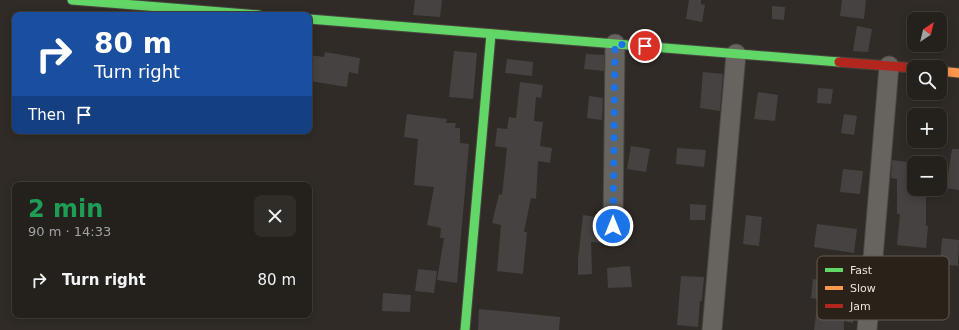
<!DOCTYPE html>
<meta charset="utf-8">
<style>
body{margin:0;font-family:"DejaVu Sans",sans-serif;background:#302d29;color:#f1f3f6;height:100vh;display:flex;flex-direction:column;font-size:15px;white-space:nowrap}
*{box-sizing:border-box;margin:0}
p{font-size:13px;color:#a3a3a3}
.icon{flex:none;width:22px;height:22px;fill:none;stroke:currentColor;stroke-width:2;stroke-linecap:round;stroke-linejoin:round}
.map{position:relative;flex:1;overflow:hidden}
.sheet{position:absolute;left:12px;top:182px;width:300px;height:136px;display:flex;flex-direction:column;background:#24201c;border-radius:8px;box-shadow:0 2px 10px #0003,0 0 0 1px #413e3b}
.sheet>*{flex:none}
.hud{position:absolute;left:12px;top:12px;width:300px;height:122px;border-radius:8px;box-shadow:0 2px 10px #0003,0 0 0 1px #413e3b;background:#1a4fa0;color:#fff;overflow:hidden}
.needle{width:26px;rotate:35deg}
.controls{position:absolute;left:907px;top:12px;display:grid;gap:8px}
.controls a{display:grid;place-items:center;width:40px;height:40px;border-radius:8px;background:#24201c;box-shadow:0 2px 10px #0003,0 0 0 1px #413e3b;font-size:20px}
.pin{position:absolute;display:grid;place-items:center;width:34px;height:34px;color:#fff;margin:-17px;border:2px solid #fff;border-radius:50%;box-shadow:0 1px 4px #0007}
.me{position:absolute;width:44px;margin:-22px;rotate:0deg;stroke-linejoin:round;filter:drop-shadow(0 0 3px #0008)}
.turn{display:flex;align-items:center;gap:14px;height:84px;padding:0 16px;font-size:18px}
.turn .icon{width:52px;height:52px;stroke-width:2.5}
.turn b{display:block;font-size:28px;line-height:34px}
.then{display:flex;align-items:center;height:38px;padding:0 16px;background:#0003;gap:8px;font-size:15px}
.round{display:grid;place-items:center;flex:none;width:42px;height:42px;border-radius:8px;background:#302d29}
.overview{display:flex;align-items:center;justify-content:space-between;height:68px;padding:0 16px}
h1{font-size:24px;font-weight:700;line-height:30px;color:#1e9e55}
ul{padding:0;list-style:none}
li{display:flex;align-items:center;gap:12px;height:60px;padding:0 16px}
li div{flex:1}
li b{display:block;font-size:15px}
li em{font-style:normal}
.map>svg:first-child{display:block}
.building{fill:#454241}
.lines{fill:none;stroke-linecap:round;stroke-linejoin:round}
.street-casing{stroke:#4a4641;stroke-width:21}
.fast-casing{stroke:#4a4641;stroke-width:11}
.slow-casing{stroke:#4a4641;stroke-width:11}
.jam-casing{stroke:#4a4641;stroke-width:11}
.street{stroke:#676460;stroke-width:19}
.fast{stroke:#63d668;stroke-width:9}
.slow{stroke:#ff974d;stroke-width:9}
.jam{stroke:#b3261e;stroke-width:9}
.route{stroke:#1a73e8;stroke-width:7;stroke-dasharray:0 12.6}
.key{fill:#2a2218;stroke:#635c53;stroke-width:1}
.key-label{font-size:11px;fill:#e9e4dd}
</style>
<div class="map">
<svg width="959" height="330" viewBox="0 0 959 330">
<rect width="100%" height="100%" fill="#302b26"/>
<!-- building -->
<g class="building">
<polygon points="415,0 442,0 440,17 413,15"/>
<polygon points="689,0 701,0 701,4 705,5 702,22 686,19"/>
<polygon points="842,0 866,0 864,19 840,16"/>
<polygon points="772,6 785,7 784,20 772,19"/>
<polygon points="857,26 872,29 868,52 853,51"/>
<polygon points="454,51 477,53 473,99 449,97"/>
<polygon points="325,52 360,58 358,74 349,72 347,87 309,81 309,55 324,57"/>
<polygon points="586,54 604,55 604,71 584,69"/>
<polygon points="507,59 533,62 532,76 505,73"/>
<polygon points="703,72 723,74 720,111 700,108"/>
<polygon points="520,82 543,85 541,98 536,97 534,121 543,122 540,146 552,148 550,163 538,161 536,199 531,198 524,232 527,232 523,274 497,271 501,225 492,223 499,194 502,195 507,148 495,146 497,128 507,129 509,117 516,118"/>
<polygon points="818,88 833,89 831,104 817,103"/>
<polygon points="758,92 778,95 775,121 754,119"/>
<polygon points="589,96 603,98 602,120 587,118"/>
<polygon points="407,114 447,119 446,123 456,123 455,128 460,128 460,143 469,144 457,283 437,280 444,238 440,238 441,228 427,225 434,187 414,185 418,139 404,137"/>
<polygon points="844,114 857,116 854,135 841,133"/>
<polygon points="631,146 650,149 646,172 627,169"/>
<polygon points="677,148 706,150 704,167 676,164"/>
<polygon points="952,149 959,149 959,190 946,188"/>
<polygon points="892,160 914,163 914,190 926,190 926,226 928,226 926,248 897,245 900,214 897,214 897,179 891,178"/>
<polygon points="843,169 863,171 860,194 840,192"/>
<polygon points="690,204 706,205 705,220 690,220"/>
<polygon points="583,215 602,218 603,231 607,235 605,243 591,242 592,274 578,275 578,259"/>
<polygon points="746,215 762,217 759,246 743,244"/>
<polygon points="817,224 857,229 854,253 814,247"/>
<polygon points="942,238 959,240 958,266 940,264"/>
<polygon points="630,266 632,287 608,288 607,268"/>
<polygon points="418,269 437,271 434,293 415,291"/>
<polygon points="681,276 704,277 702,301 700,301 698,327 677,325"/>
<polygon points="813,279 856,284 853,323 844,321 844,330 814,330 818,299 811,298"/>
<polygon points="383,293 411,295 410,312 382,311"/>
<polygon points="479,309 560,317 559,330 478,330"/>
</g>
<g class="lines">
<!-- street casing -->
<g class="street-casing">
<g id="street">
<polyline points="613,226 615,44"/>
<polyline points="712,330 736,54"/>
<polyline points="867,330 889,66"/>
</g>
</g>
<!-- fast casing -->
<g class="fast-casing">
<g id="fast">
<polyline points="72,0 259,15"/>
<polyline points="309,19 839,62"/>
<polyline points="465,330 491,34"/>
</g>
</g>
<!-- slow casing -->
<g class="slow-casing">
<polyline id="slow" points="940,71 959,73"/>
</g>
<!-- jam casing -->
<g class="jam-casing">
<polyline id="jam" points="839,62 914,68"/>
</g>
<!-- street -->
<use href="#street" class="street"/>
<!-- fast -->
<use href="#fast" class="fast"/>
<!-- slow -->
<use href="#slow" class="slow"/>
<!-- jam -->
<use href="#jam" class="jam"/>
</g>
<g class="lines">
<!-- route -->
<polyline class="route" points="613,226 615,44 645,46"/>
</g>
<!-- legend -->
<rect x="817" y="256" width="132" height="64" rx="6" class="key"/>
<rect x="825" y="268" width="18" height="4" fill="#63d668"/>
<rect x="825" y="286" width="18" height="4" fill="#ff974d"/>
<rect x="825" y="304" width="18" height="4" fill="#b3261e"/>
<g class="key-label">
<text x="850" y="274">Fast</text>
<text x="850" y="292">Slow</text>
<text x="850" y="310">Jam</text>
</g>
</svg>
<div class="controls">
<a><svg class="needle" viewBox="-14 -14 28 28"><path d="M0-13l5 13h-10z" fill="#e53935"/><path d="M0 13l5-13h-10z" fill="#a3a3a3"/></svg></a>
<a><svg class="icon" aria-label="search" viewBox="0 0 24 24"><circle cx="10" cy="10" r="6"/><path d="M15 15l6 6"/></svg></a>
<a>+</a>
<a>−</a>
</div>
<div class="pin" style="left:645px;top:46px;background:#d93025"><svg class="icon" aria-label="arrive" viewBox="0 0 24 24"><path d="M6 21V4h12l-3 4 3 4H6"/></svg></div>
<svg class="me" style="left:613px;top:226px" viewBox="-20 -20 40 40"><circle r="17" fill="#1a73e8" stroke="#fff" stroke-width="3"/><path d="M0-11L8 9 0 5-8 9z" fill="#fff"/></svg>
<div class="hud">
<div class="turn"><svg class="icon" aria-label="right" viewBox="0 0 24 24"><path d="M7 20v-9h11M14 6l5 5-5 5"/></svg><div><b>80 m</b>Turn right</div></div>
<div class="then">Then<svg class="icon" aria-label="arrive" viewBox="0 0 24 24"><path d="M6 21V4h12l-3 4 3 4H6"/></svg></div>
</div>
<section class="sheet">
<div class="overview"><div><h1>2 min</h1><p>90 m · 14:33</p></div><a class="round"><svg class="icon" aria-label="close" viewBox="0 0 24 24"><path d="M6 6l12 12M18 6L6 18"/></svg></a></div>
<ul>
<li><svg class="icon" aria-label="right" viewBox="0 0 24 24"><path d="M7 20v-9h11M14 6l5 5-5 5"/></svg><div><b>Turn right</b></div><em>80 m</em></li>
</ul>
</section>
</div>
